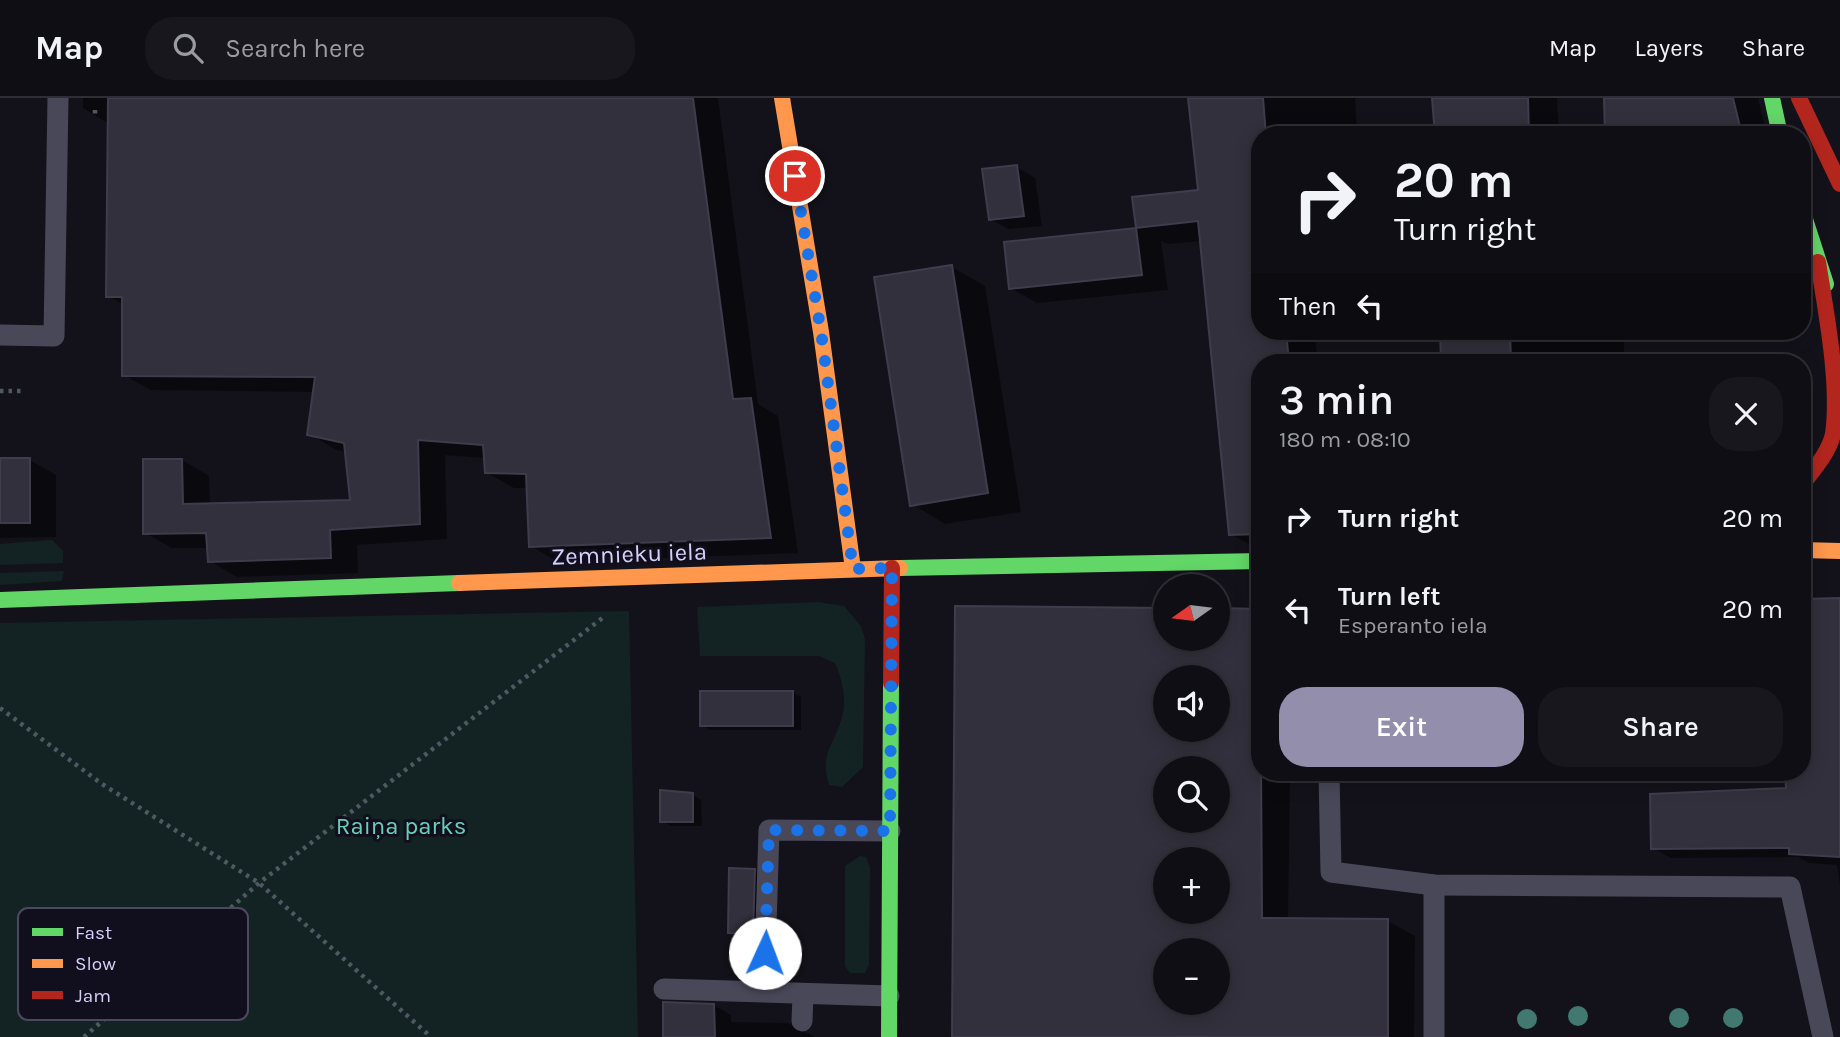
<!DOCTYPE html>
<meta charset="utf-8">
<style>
body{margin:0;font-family:Karla,sans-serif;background:#17171d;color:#f1f3f6;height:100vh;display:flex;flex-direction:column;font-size:26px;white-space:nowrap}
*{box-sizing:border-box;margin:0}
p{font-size:23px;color:#9b9ca0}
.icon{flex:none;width:38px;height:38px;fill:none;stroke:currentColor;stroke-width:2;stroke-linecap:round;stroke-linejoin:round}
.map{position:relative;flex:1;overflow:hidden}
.drawer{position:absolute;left:1251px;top:256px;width:560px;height:427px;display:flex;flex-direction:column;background:#0e0e14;border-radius:28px;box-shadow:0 4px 18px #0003,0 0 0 2px #2e2e34}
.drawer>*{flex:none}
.hud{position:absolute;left:1251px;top:28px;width:560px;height:214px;border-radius:28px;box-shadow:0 4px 18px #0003,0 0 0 2px #2e2e34;background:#0e0e14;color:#f1f3f6;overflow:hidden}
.needle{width:46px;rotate:256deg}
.controls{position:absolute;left:1153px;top:476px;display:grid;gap:14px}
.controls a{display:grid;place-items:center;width:77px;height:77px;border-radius:50%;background:#0e0e14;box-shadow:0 4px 18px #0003,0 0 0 2px #2e2e34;font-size:35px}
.pin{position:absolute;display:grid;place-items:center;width:60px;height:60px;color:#fff;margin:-30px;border:4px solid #fff;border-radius:50%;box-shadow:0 2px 7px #0007}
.me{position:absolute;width:77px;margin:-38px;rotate:2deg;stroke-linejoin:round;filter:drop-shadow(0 0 5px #0008)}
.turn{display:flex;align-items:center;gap:24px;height:147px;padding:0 28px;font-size:32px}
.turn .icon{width:91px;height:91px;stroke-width:2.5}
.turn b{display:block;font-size:49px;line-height:60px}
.then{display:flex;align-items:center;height:66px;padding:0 28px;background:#0003;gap:14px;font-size:26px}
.round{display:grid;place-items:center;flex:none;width:74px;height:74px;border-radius:28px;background:#17171d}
.overview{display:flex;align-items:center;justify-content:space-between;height:119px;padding:0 28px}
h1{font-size:42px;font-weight:600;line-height:52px}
.cta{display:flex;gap:14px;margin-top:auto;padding:14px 28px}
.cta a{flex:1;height:80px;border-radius:28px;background:#928eab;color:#fff;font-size:28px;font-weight:600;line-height:80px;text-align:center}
.cta a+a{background:#17171d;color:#f1f3f6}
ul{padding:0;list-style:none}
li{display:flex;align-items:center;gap:21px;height:91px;padding:0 28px}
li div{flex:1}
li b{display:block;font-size:26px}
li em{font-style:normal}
header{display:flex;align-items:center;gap:42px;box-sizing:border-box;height:98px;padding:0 35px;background:#0e0e14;border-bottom:2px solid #2e2e34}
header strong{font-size:33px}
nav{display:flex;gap:38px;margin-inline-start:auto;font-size:24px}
.search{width:490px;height:63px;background:#17171d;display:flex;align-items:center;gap:18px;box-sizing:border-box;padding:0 24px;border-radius:28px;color:#9b9ca0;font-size:26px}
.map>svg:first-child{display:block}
.green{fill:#132324}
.shadow{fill:#0007;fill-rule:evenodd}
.building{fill:#31303c;stroke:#403c4d;stroke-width:2;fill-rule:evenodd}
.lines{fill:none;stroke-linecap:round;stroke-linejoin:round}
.path{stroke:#4d5963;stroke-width:4.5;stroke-dasharray:3.5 5;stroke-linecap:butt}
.lane{stroke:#494859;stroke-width:21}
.fast{stroke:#63d668;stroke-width:16}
.slow{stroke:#ff974d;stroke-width:16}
.jam{stroke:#b3261e;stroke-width:16}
.tree{fill:#417970}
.route{stroke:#1a73e8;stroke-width:12;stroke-dasharray:0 21.6}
.labels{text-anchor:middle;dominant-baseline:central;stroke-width:6;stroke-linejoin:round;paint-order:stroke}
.street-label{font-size:24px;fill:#d6d1f9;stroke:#110f1d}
.park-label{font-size:24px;fill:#67ceb7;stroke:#110f1d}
.key{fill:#110f1d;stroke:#4c495f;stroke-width:2}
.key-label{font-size:19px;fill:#d6d1f9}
</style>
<header>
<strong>Map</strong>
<div class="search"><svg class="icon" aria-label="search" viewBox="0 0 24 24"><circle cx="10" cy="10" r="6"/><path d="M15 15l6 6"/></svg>Search here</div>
<nav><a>Map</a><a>Layers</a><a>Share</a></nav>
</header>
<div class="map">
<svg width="1840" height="939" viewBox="0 0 1840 939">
<rect width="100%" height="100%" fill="#13121a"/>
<!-- green -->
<g class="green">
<polygon points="52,442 63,453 63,465 0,467 0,446"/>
<polygon points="64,473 62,483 0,487 0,475"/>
<path d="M818 504 844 508 861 528 865 541 863 669 842 689 829 687C819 654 835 647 842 619 847 602 842 581 835 565L819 558H700L697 509Z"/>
<polygon points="629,513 638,939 0,939 0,525"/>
<polygon points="860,758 866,759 870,770 869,867 865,875 850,875 845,868 845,768"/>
</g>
<!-- shadow -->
<g class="shadow">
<polygon points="83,0 718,0 758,306 778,318 798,455 558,464 531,448 528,390 514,390 486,374 485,360 445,357 447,441 357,447 358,475 237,479 210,463 209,450 172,450 145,435 182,362 209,378 210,407 352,404 347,354 336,352 309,336 315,294 151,292 124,277 124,207 108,198 109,26 83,10"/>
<polygon points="1189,0 1355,0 1357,33 1260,37 1260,233 1314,233 1318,264 1260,264 1260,453 1231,436 1202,143 1168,146 1161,143 1168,192 1037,205 1010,190 1006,145 1137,131 1134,101 1200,93"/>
<polygon points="1435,0 1557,0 1559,37 1436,37"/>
<polygon points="1606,0 1758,0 1767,37 1607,37"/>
<polygon points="1017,69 1035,80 1042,128 1008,131 990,121"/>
<polygon points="952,169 985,188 1021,414 945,426 912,406"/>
<polygon points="1442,233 1674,233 1674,235 1624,236 1624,256 1558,257 1558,264 1442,264"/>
<polygon points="0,362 29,362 56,377 56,439 0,440"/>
<polygon points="1840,502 1840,787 1837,767 1809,765 1798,759 1671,760 1653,750 1788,692 1786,674 1802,674"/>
<path d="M1218 512 1260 674H1290L1288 822 1388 823 1415 838 1414 939H954L1166 541H1218ZM1166 579H1218V632H1166ZM1166 670H1218V723H1166ZM1166 761H1218V814H1166ZM1166 852H1218V905H1166Z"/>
<polygon points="792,594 801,599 801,632 710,632 702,627"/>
<polygon points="692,696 701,702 702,728 671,728 662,723"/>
<polygon points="754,773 772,783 770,845 748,845 730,834"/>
<polygon points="714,907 731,917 731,924 788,925 815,939 664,939"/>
</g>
<!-- building -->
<g class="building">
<polygon points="108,0 693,0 733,301 751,300 771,440 529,449 526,376 485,375 483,347 418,342 420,426 330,432 331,460 208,464 206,435 143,436 143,361 182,361 183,406 350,402 344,345 307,337 315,279 122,278 122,199 106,199"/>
<polygon points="1188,0 1263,0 1266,37 1260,37 1260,233 1286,233 1289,264 1260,264 1260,436 1229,437 1198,123 1136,130 1132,99 1198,92"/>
<polygon points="1432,0 1528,0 1529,37 1435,37"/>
<polygon points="1604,0 1733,0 1742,37 1605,37"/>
<polygon points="1017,67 1024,118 989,122 982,71"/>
<polygon points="1136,130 1142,177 1009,191 1004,144"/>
<polygon points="952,167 988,395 910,408 874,179"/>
<polygon points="1440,233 1510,233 1511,264 1441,264"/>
<rect x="0" y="360" width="30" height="65"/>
<polygon points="1840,500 1840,759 1789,756 1789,750 1651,751 1650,696 1786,690 1785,674 1802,674 1802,501"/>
<path d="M955 508 1166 510V541H1218V510L1260 511 1262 820 1388 821V939H952ZM1166 579H1218V632H1166ZM1166 670H1218V723H1166ZM1166 761H1218V814H1166ZM1166 852H1218V905H1166Z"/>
<rect x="700" y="593" width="93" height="35"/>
<polygon points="660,692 693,695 693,724 660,724"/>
<polygon points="729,770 755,771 753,836 728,835"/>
<polygon points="663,904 714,906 715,939 663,939"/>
</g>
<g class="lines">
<!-- path -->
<g class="path">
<polyline points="95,12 95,19"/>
<polyline points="0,293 21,293"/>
<polyline points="0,610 102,686 259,785 431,939"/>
<polyline points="84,939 259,785 605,518"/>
</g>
<!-- lane -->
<g class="lane">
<polyline points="0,237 54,238 58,0"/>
<polyline points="1329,674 1331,774 1434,787 1790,789 1823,939"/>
<polyline points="664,891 889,898"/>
<polyline points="764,893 769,732 890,733"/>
<polyline points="802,923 803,898"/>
<polyline points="1434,939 1434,787"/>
</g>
<!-- fast -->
<g class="fast">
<polyline points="1772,0 1780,37"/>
<polyline points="1802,112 1826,186"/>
<polyline points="900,470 1260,463"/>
<polyline points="0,502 459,485"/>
<polyline points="889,939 891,585"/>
</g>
<!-- slow -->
<g class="slow">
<polyline points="782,0 821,234 853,471"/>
<polyline points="1802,452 1840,453"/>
<polyline points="459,485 900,470"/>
</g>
<!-- jam -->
<g class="jam">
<polyline points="1799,0 1840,86"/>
<path d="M1802 387C1813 372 1829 355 1833 336 1840 286 1826 214 1818 164"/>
<polyline points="891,585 892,470"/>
</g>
</g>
<!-- trees -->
<g class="tree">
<circle cx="1578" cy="918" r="10"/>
<circle cx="1679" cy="920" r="10"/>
<circle cx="1733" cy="920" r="10"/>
<circle cx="1527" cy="921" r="10"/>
</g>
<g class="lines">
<!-- route -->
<polyline class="route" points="765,855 769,732 890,733 892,470 853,471 821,234 795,78"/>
</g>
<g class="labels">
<!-- street labels -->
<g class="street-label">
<text transform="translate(629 456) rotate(-2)">Zemnieku iela</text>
</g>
<!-- park labels -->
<g class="park-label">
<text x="401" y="728">Raiņa parks</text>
</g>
</g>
<!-- legend -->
<rect x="18" y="810" width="230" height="112" rx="10" class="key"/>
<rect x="32" y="830" width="31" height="8" fill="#63d668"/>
<rect x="32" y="861" width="31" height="9" fill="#ff974d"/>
<rect x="32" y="893" width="31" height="8" fill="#b3261e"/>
<g class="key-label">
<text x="75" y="841">Fast</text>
<text x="75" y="872">Slow</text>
<text x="75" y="904">Jam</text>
</g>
</svg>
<div class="controls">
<a><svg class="needle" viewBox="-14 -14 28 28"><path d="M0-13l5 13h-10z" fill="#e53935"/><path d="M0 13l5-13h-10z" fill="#9b9ca0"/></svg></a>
<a><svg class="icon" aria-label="sound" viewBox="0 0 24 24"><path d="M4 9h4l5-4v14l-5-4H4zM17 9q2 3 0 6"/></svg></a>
<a><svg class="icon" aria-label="search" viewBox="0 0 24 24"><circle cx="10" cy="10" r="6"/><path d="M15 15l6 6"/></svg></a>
<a>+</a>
<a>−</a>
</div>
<div class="pin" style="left:795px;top:78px;background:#d93025"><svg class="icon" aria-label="arrive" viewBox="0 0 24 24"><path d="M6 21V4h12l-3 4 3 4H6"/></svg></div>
<svg class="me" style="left:765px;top:855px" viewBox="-20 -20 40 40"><circle r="19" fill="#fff"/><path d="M0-13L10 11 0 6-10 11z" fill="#1a73e8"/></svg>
<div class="hud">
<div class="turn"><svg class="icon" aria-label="right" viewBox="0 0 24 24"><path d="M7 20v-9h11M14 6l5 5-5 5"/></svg><div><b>20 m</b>Turn right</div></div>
<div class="then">Then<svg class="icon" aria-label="left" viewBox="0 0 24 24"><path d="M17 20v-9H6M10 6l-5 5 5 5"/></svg></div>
</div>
<section class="drawer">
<div class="overview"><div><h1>3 min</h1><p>180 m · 08:10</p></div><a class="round"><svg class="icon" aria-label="close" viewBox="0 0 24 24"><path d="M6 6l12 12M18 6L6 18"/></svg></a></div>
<ul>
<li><svg class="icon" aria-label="right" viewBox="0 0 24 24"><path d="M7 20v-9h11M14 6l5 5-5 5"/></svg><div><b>Turn right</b></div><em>20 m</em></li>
<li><svg class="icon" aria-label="left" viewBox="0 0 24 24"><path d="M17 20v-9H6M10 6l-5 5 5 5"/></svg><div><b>Turn left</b><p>Esperanto iela</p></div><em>20 m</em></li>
</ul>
<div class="cta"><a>Exit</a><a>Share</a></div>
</section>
</div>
